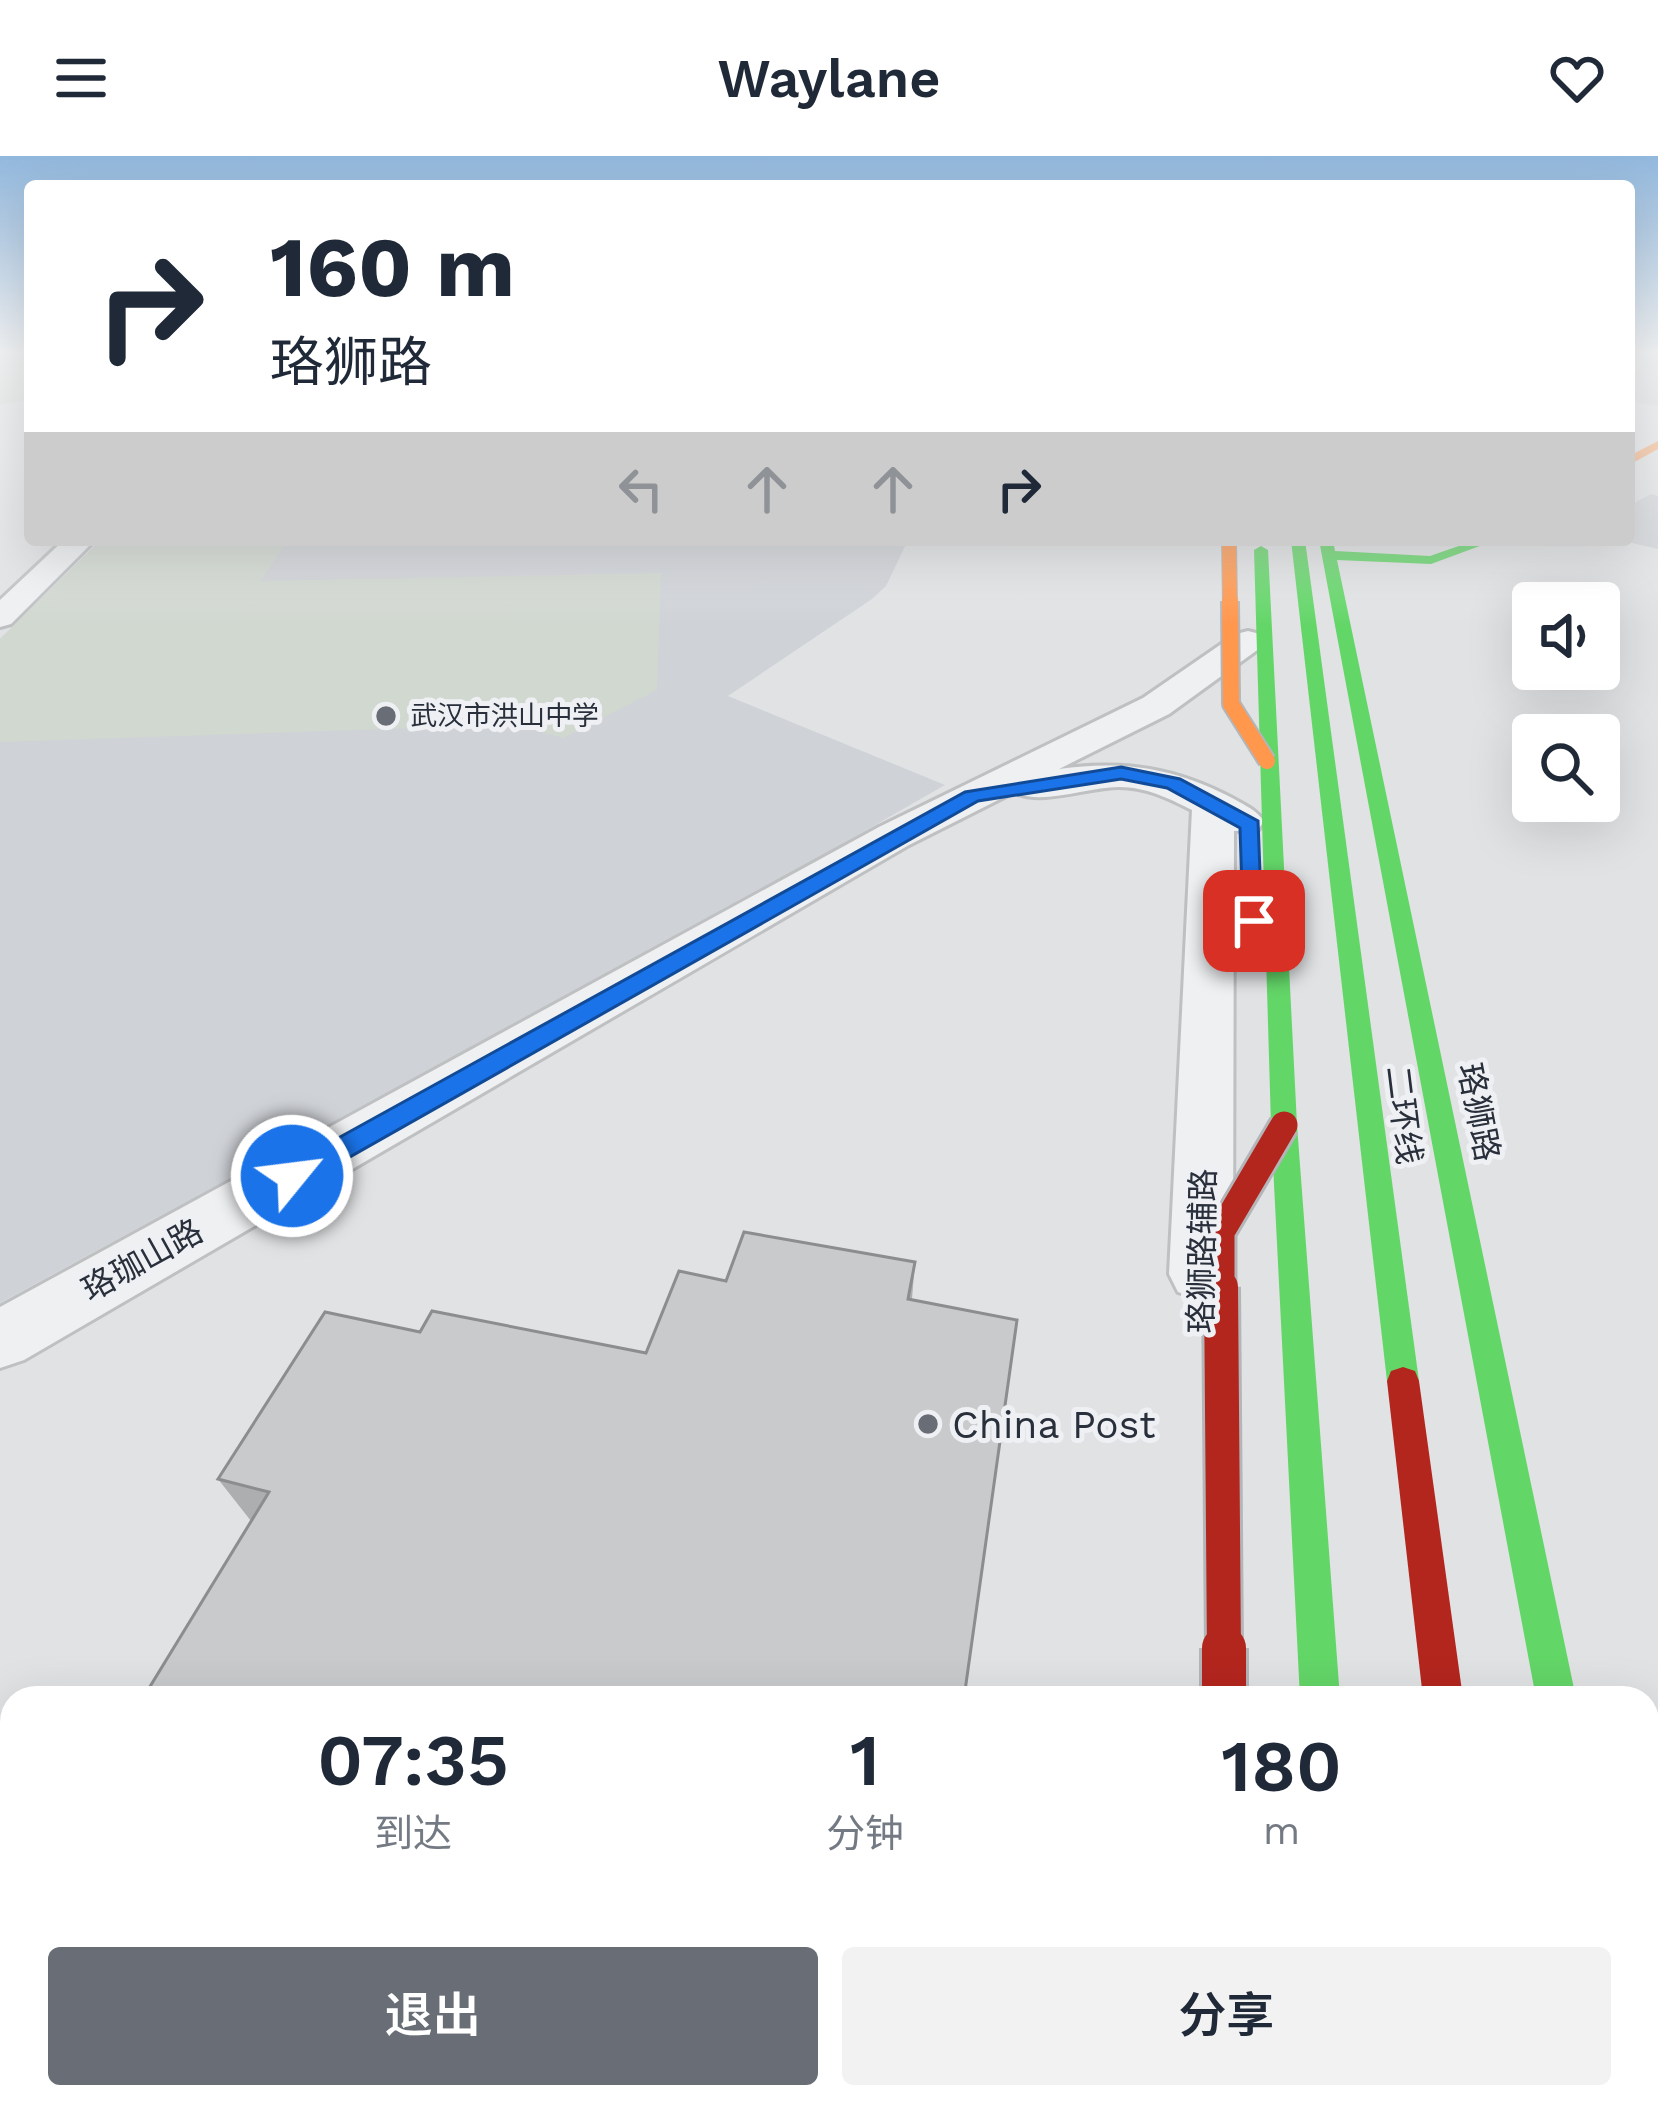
<!DOCTYPE html>
<html lang="zh">
<meta charset="utf-8">
<style>
body{margin:0;font-family:"Work Sans","Noto Sans SC",sans-serif;background:#f2f2f3;color:#1f2937;height:100vh;display:flex;flex-direction:column;font-size:45px;white-space:nowrap}
*{box-sizing:border-box;margin:0}
p{font-size:39px;color:#747a83}
.icon{flex:none;width:66px;height:66px;fill:none;stroke:currentColor;stroke-width:2;stroke-linecap:round;stroke-linejoin:round}
.map{position:relative;flex:1;overflow:hidden}
.drawer{position:absolute;left:0px;top:1530px;width:1659px;height:423px;display:flex;flex-direction:column;background:#fff;border-radius:36px 36px 0 0;box-shadow:0 12px 48px #0002}
.drawer>*{flex:none}
.banner{position:absolute;left:24px;top:24px;width:1611px;height:366px;border-radius:12px;box-shadow:0 12px 48px #0002;background:#fff;color:#1f2937;overflow:hidden}
.controls{position:absolute;left:1512px;top:426px;display:grid;gap:24px}
.controls a{display:grid;place-items:center;width:108px;height:108px;border-radius:12px;background:#fff;box-shadow:0 12px 48px #0002;font-size:60px}
.pin{position:absolute;display:grid;place-items:center;width:102px;height:102px;color:#fff;margin:-51px;border-radius:24px;box-shadow:0 6px 18px #0006}
.me{position:absolute;width:132px;margin:-66px;rotate:61deg;stroke-linejoin:round;filter:drop-shadow(0 0 9px #0008)}
.turn{display:flex;align-items:center;gap:42px;height:252px;padding:0 48px;font-size:54px}
.turn .icon{width:156px;height:156px;stroke-width:2.5}
.turn b{display:block;font-size:84px;line-height:102px}
.lanes{display:flex;align-items:center;height:114px;padding:0 48px;background:#0003;justify-content:center;gap:60px;direction:ltr}
.lanes .off{opacity:.35}
.eta{display:flex;justify-content:space-evenly;align-items:center;height:204px;text-align:center}
.eta b{font-size:72px;font-weight:600;line-height:84px}
.primary-button{display:flex;gap:24px;margin-top:auto;padding:24px 48px}
.primary-button a{flex:1;height:138px;border-radius:12px;background:#696e76;color:#fff;font-size:48px;font-weight:600;line-height:138px;text-align:center}
.primary-button a+a{background:#f2f2f3;color:#1f2937}
header{display:flex;justify-content:space-between;align-items:center;height:156px;padding:0 48px;background:#fff;font-size:54px;font-weight:600}
.map>svg:first-child{display:block}
.built{fill:#cfd2d7}
.green{fill:#d1d8d0}
.lines{fill:none;stroke-linecap:round;stroke-linejoin:round}
.street-casing{stroke:#bec0c2;stroke-width:6}
.street{fill:#eff0f2;fill-rule:evenodd}
.fast{fill:#63d668;fill-rule:evenodd}
.slow{fill:#ff974d;fill-rule:evenodd}
.jam{fill:#b3261e;fill-rule:evenodd}
.slow-bridge-far1-casing{stroke:#b3b5b8;stroke-width:16;stroke-linecap:butt}
.slow-bridge-casing{stroke:#b3b5b8;stroke-width:20;stroke-linecap:butt}
.jam-bridge-far2-casing{stroke:#b3b5b8;stroke-width:33;stroke-linecap:butt}
.jam-bridge-far1-casing{stroke:#b3b5b8;stroke-width:40;stroke-linecap:butt}
.jam-bridge-casing{stroke:#b3b5b8;stroke-width:50;stroke-linecap:butt}
.slow-bridge-far1{stroke:#ff974d;stroke-width:14}
.slow-bridge{stroke:#ff974d;stroke-width:16}
.jam-bridge-far2{stroke:#b3261e;stroke-width:27}
.jam-bridge-far1{stroke:#b3261e;stroke-width:34}
.jam-bridge{stroke:#b3261e;stroke-width:44}
.wall{fill:#acaeaf}
.shaded-wall{fill:#8c8d8f}
.building{fill:#c8cacc;stroke:#8c8d8f;stroke-width:3}
.route{fill:#1a73e8;stroke:#114b97;stroke-width:3}
.poi-dot{fill:#696e76;stroke:#eef0f4;stroke-width:4.5}
.labels{text-anchor:middle;dominant-baseline:central;stroke-width:10;stroke-linejoin:round;paint-order:stroke}
.far-poi-label{font-size:27px;fill:#29303b;stroke:#eef0f4;text-anchor:start}
.street-label{font-size:33px;fill:#29303b;stroke:#eef0f4}
.near-poi-label{font-size:39px;fill:#29303b;stroke:#eef0f4;text-anchor:start}
</style>
<header><svg class="icon" aria-label="menu" viewBox="0 0 24 24"><path d="M4 6h16M4 12h16M4 18h16"/></svg>Waylane<svg class="icon" aria-label="heart" viewBox="0 0 24 24"><path d="M12 20l-8-8c-3-5 5-10 8-4 3-6 11-1 8 4z"/></svg></header>
<div class="map">
<svg width="1658" height="1951" viewBox="0 0 1658 1951">
<rect width="100%" height="100%" fill="#e0e2e4"/>
<!-- built -->
<g class="built">
<polygon points="1629,197 1658,197 1658,250 1629,245"/>
<polygon points="1651,338 1658,340 1658,393 1619,384 1629,384 1629,350"/>
<polygon points="101,384 908,384 886,430 872,443 728,540 945,629 781,723 0,1147 0,483"/>
</g>
<!-- green -->
<g class="green">
<polygon points="0,197 30,197 30,243 0,249"/>
<polygon points="101,384 288,384 261,425 661,417 657,534 563,582 522,571 476,570 0,586 0,483"/>
</g>
<g class="lines">
<!-- street casing -->
<g class="street-casing">
<g id="street">
<polygon points="64,384 95,384 11,468 0,471 0,444"/>
<path d="M1248 475 1260 478 1265 485 1260 492 1169 558 1059 613C1124 604 1176 612 1234 643 1246 650 1256 654 1264 665L1258 674 1234 675 1233 1118 1224 1136 1201 1144 1178 1136 1169 1118 1192 654C1168 642 1146 631 1119 631 1087 631 1042 650 1014 636L909 689 24 1204 0 1212V1151L879 671 1143 542 1236 478Z"/>
</g>
</g>
<!-- street -->
<use href="#street" class="street"/>
<!-- fast -->
<g class="fast">
<polygon points="1291,384 1305,384 1419,1225 1415,1235 1403,1239 1391,1235 1387,1225"/>
<polygon points="1319,384 1333,384 1335,395 1430,400 1476,384 1496,384 1431,408 1337,404 1576,1542 1536,1542"/>
<polygon points="1261,390 1268,394 1297,969 1340,1542 1300,1542 1271,969 1254,394"/>
<polygon points="1647,1822 1658,1826 1658,1893 1647,1888"/>
<polygon points="1203,1941 1251,1941 1252,1951 1202,1951"/>
</g>
<!-- slow -->
<g class="slow">
<polygon points="1658,285 1658,293 1629,309 1629,300"/>
<polygon points="1321,1941 1369,1941 1371,1951 1321,1951"/>
</g>
<!-- jam -->
<g class="jam">
<polygon points="1403,1211 1415,1215 1419,1225 1463,1542 1423,1542 1387,1225 1391,1215"/>
<polygon points="1647,1922 1658,1940 1658,1951 1611,1951 1610,1941 1647,1941"/>
<polygon points="1471,1941 1519,1941 1521,1951 1471,1951"/>
</g>
<!-- slow-bridge-far1 casing -->
<g class="slow-bridge-far1-casing">
<polyline id="slow-bridge-far1" points="1229,384 1230,448"/>
</g>
<!-- slow-bridge casing -->
<g class="slow-bridge-casing">
<polyline id="slow-bridge" points="1230,445 1231,548 1267,605"/>
</g>
<!-- jam-bridge-far2 casing -->
<g class="jam-bridge-far2-casing">
<polyline id="jam-bridge-far2" points="1221,1134 1221,1076 1284,969"/>
</g>
<!-- jam-bridge-far1 casing -->
<g class="jam-bridge-far1-casing">
<polyline id="jam-bridge-far1" points="1221,1131 1224,1495"/>
</g>
<!-- jam-bridge casing -->
<g class="jam-bridge-casing">
<polyline id="jam-bridge" points="1224,1492 1224,1542"/>
</g>
<!-- slow-bridge-far1 -->
<use href="#slow-bridge-far1" class="slow-bridge-far1"/>
<!-- slow-bridge -->
<use href="#slow-bridge" class="slow-bridge"/>
<!-- jam-bridge-far2 -->
<use href="#jam-bridge-far2" class="jam-bridge-far2"/>
<!-- jam-bridge-far1 -->
<use href="#jam-bridge-far1" class="jam-bridge-far1"/>
<!-- jam-bridge -->
<use href="#jam-bridge" class="jam-bridge"/>
</g>
<!-- wall -->
<polygon class="wall" points="915,1106 912,1143 251,1365 218,1323 420,1176 646,1197"/>
<!-- shaded-wall -->
<g class="shaded-wall">
<polygon points="0,1886 12,1890 12,1898 0,1894"/>
<polygon points="139,1941 163,1941 193,1951 169,1951"/>
</g>
<!-- building -->
<g class="building">
<polygon points="744,1076 915,1106 908,1143 1017,1164 964,1542 143,1542 269,1336 218,1323 325,1156 420,1176 432,1155 646,1197 679,1115 726,1125"/>
<polygon points="0,1894 12,1898 12,1941 139,1941 169,1951 0,1951"/>
</g>
<!-- sky -->
<linearGradient id="sky" x2="0" y2="1"><stop stop-color="#92b8dd"/><stop offset="0.42" stop-color="#f1f2f3"/><stop offset="1" stop-color="#f1f2f3" stop-opacity="0"/></linearGradient>
<rect width="1658" height="470" fill="url(#sky)"/>
<!-- route -->
<polygon class="route" points="1121,611 1180,623 1258,665 1262,769 1254,771 1243,765 1240,672 1167,632 1121,623 978,645 302,1028 292,1031 278,1020 282,1013 965,636"/>
<!-- markers -->
<g class="poi-dot">
<circle cx="386" cy="560" r="12"/>
<circle cx="928" cy="1268" r="12"/>
</g>
<g class="labels">
<!-- far-poi labels -->
<g class="far-poi-label">
<text x="410" y="560">武汉市洪山中学</text>
</g>
<!-- street labels -->
<g class="street-label">
<text transform="translate(1479 956) rotate(79)">珞狮路</text>
<text transform="translate(1404 959) rotate(83)">二环线</text>
<text transform="translate(1202 1095) rotate(-89)">珞狮路辅路</text>
<text transform="translate(142 1104) rotate(-29)">珞珈山路</text>
</g>
<!-- near-poi labels -->
<g class="near-poi-label">
<text x="952" y="1268">China Post</text>
</g>
</g>
</svg>
<div class="controls">
<a><svg class="icon" aria-label="sound" viewBox="0 0 24 24"><path d="M4 9h4l5-4v14l-5-4H4zM17 9q2 3 0 6"/></svg></a>
<a><svg class="icon" aria-label="search" viewBox="0 0 24 24"><circle cx="10" cy="10" r="6"/><path d="M15 15l6 6"/></svg></a>
</div>
<div class="pin" style="left:1254px;top:765px;background:#d93025"><svg class="icon" aria-label="arrive" viewBox="0 0 24 24"><path d="M6 21V4h12l-3 4 3 4H6"/></svg></div>
<svg class="me" style="left:292px;top:1020px" viewBox="-20 -20 40 40"><circle r="17" fill="#1a73e8" stroke="#fff" stroke-width="3"/><path d="M0-11L8 9 0 5-8 9z" fill="#fff"/></svg>
<div class="banner">
<div class="turn"><svg class="icon" aria-label="right" viewBox="0 0 24 24"><path d="M7 20v-9h11M14 6l5 5-5 5"/></svg><div><b>160 m</b>珞狮路</div></div>
<div class="lanes"><svg class="icon off" aria-label="left" viewBox="0 0 24 24"><path d="M17 20v-9H6M10 6l-5 5 5 5"/></svg><svg class="icon off" aria-label="ahead" viewBox="0 0 24 24"><path d="M12 20V5M6 11l6-6 6 6"/></svg><svg class="icon off" aria-label="ahead" viewBox="0 0 24 24"><path d="M12 20V5M6 11l6-6 6 6"/></svg><svg class="icon" aria-label="right" viewBox="0 0 24 24"><path d="M7 20v-9h11M14 6l5 5-5 5"/></svg></div>
</div>
<section class="drawer">
<div class="eta">
<div><b>07:35</b><p>到达</p></div>
<div><b>1</b><p>分钟</p></div>
<div><b>180</b><p>m</p></div>
</div>
<div class="primary-button"><a>退出</a><a>分享</a></div>
</section>
</div>
